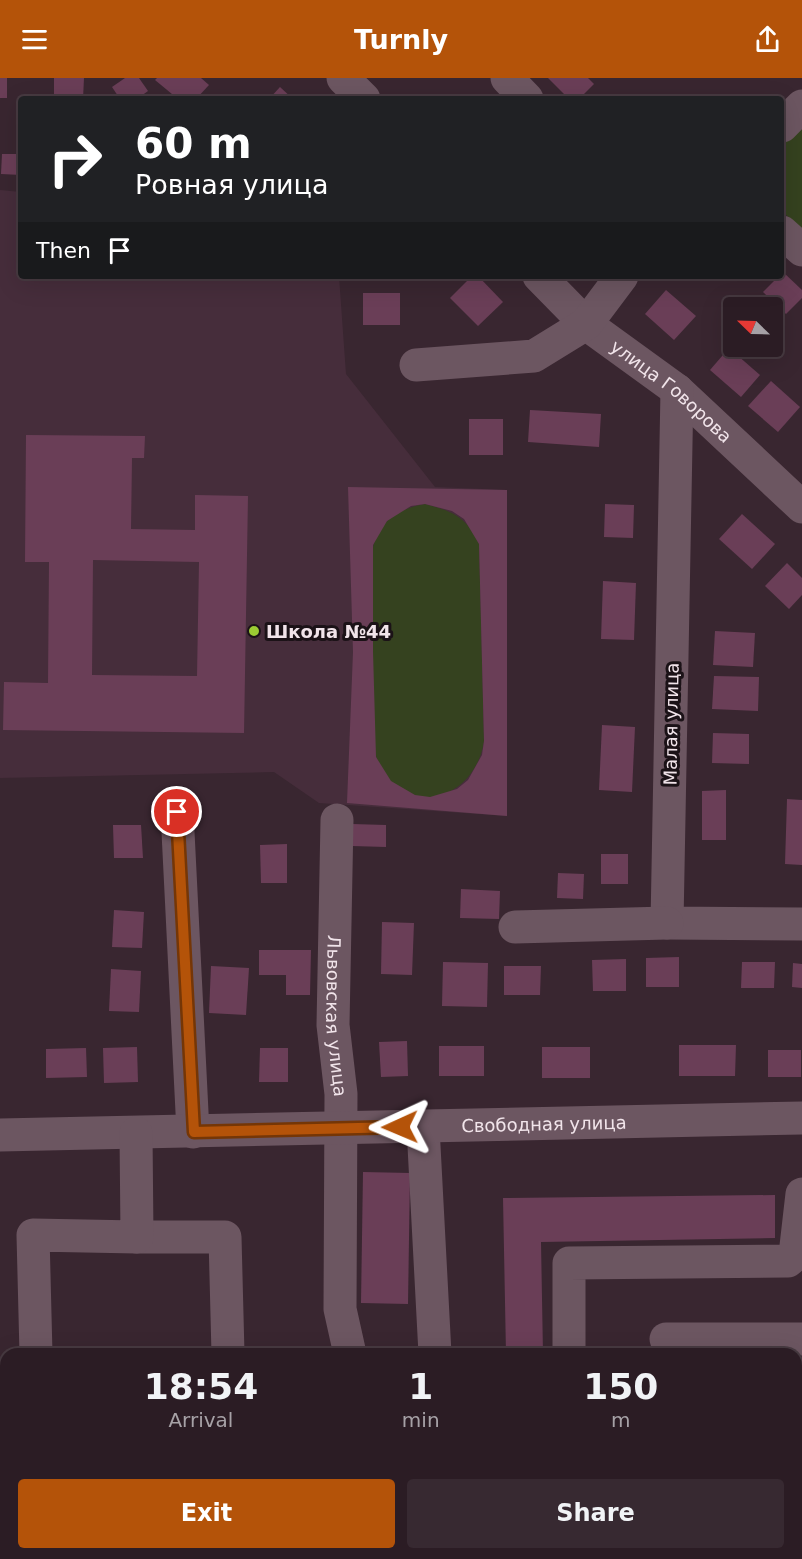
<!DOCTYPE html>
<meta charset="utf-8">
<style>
body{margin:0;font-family:"DejaVu Sans",sans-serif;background:#372931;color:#f1f3f6;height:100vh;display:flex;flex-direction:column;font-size:22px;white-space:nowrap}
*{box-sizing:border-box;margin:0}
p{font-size:20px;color:#a6a1a6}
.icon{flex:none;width:33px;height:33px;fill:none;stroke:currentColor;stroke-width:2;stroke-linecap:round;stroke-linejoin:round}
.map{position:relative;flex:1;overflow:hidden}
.details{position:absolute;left:0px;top:1270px;width:802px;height:212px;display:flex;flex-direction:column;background:#2b1c24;border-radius:18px 18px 0 0;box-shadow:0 6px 24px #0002,0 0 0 2px #473a41}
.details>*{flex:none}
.top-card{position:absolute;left:18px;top:18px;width:766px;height:183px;border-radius:6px;box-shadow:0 6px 24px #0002,0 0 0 2px #473a41;background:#202124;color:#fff;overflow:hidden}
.needle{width:39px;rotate:293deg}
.fabs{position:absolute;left:723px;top:219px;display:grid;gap:12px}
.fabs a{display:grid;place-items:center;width:60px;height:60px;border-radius:6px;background:#2b1c24;box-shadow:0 6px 24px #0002,0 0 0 2px #473a41;font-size:30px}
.pin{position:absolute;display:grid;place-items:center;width:51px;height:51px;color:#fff;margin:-26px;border:3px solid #fff;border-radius:50%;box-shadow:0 2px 6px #0007}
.me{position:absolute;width:66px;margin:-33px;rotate:269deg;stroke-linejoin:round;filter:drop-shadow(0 0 4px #0008)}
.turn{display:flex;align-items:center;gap:21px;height:126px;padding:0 18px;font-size:27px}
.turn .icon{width:78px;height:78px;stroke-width:2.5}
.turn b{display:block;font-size:42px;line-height:51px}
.then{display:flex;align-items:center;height:57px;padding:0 18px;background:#0003;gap:12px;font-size:22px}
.eta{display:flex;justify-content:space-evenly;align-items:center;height:102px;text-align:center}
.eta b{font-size:36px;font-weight:600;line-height:42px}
.action{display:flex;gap:12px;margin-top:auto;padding:12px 18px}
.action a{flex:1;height:69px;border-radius:6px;background:#b45309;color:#fff;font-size:24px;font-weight:600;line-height:69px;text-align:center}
.action a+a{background:#372931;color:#f1f3f6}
header{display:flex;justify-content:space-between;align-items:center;height:78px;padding:0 18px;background:#b45309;color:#fff;font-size:27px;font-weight:600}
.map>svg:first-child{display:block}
.built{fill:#462d3b}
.green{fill:#35421f}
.building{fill:#6a3e57;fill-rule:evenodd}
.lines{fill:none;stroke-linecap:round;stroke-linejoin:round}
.minor{stroke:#6c5661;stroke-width:33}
.route-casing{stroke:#753606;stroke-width:15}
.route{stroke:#b45309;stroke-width:10}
.poi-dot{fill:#9bcb33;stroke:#1b1217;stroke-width:2}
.labels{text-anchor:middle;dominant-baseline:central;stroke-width:6;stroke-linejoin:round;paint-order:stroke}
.street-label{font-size:18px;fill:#f1e4ea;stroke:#1b1217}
.poi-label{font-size:18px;font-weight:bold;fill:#f1e4ea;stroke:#1b1217;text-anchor:start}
</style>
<header><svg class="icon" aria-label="menu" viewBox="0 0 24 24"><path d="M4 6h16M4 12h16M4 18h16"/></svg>Turnly<svg class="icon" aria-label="share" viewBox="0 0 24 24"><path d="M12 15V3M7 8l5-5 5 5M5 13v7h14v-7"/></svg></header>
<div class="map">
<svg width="802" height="1481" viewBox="0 0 802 1481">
<rect width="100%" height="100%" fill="#392630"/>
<!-- built -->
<polygon class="built" points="0,112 21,114 21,198 339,198 346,296 435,409 507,412 507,738 319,725 274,694 0,700"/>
<!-- green -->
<g class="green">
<polygon points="802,42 802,152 782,133 782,62"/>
<path d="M425 426C452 433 467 439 479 466L484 663C476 718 413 742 382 693 377 685 375 676 375 667 370 620 373 571 373 525 373 503 368 476 377 457 385 439 406 429 425 426Z"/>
</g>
<!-- building -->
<g class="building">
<rect x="0" y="0" width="7" height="20"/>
<polygon points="54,0 84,0 83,21 54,21"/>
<polygon points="125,0 139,0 148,13 137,21 120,21 112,9"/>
<polygon points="157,0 201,0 209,7 196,21 178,21 155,2"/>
<polygon points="548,0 588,0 594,6 579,21 569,21"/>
<polygon points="280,9 293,21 269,21"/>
<polygon points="2,76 21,76 21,97 1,96"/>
<polygon points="783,194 802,212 802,220 786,236 763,214"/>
<polygon points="472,198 478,198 503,224 478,248 450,220"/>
<polygon points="666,212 696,238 674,262 645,236"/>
<rect x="363" y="215" width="37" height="32"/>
<polygon points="729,270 760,297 741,319 710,292"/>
<polygon points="771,303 800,329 778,354 748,328"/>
<polygon points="530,332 601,336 599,369 528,364"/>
<rect x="469" y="341" width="34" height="36"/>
<path d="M26 357 145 358 144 380H132L131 451 195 452V417L248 418 244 655 3 652 4 604 48 605 49 484H25ZM93 482 199 484 197 598 92 597Z"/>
<path d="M348 409 507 412V738L347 725 353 574ZM425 426 452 433 464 441 479 466 484 663 482 677 468 702 457 711 430 719 415 717 391 703 376 679 373 573V467L387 443 411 428Z"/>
<polygon points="605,426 634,427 633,460 604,459"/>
<polygon points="742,436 775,466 752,491 719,461"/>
<polygon points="787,485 802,500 802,517 789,531 765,508"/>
<polygon points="603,503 636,505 634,562 601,561"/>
<polygon points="715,553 755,555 753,589 713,587"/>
<polygon points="714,598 759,599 758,633 712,631"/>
<polygon points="602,647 635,649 632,714 599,712"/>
<polygon points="713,655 749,656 749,686 712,685"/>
<polygon points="726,712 726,762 702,762 702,713"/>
<polygon points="787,721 802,722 802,787 785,786"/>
<polygon points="352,746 386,747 386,769 352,768"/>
<polygon points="113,747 141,747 143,780 114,780"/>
<polygon points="287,766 287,805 261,805 260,767"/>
<rect x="601" y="776" width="27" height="30"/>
<polygon points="558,795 584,796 583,821 557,820"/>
<polygon points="461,811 500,813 499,841 460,840"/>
<polygon points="114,832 144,834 142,870 112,869"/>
<polygon points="382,844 414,845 412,897 381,896"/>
<polygon points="259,872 311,872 310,917 286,917 286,897 259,897"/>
<polygon points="679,879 679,909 646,909 646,880"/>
<polygon points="626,881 626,913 593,913 592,882"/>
<polygon points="443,884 488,885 487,929 442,928"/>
<polygon points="742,884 775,884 774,910 741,910"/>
<polygon points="793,885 802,886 802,910 792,909"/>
<polygon points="211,888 249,890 246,937 209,935"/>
<polygon points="504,888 541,888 540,917 504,917"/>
<polygon points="111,891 141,893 139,934 109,933"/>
<polygon points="407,963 408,998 381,999 379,964"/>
<polygon points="679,967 736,967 735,998 679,998"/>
<rect x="439" y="968" width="45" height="30"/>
<polygon points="137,969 138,1004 104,1005 103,970"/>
<rect x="542" y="969" width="48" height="31"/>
<polygon points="86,970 87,999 46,1000 46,971"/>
<polygon points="260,970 288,970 288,1004 259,1004"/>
<rect x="768" y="972" width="33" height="27"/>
<polygon points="363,1094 410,1095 408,1226 361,1225"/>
<polygon points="775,1117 775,1160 541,1164 543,1276 506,1276 503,1120"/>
<rect x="796" y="1302" width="6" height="51"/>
<rect x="440" y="1476" width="40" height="5"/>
</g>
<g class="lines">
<!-- minor -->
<g class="minor">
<polyline points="343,0 364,21"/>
<polyline points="507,0 527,21"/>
<polyline points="782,48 802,28"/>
<polyline points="782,154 802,172"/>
<path id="s1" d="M539 198 586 246 677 312 802 429"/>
<polyline points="416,287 534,278 586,246 622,198"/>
<polyline points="677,312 667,845 802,846"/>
<polyline points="177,734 193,1054"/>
<path id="s2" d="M337 742 333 947 341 1016 340 1231 350 1276"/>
<polyline points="515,849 667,845"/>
<polyline points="423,1049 435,1276"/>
<path id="s3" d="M0 1057 802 1040"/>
<polyline points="137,1159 225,1159 228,1276"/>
<polyline points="666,1261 802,1261"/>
<polyline points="36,1276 33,1157 137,1159 136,1055"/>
<polyline points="569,1276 569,1185 788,1183 795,1177 802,1116"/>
<polyline points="796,1374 802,1374"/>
<polyline points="796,1461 802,1461"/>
<polyline points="40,1476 40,1481"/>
<polyline points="312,1476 312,1481"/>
<polyline points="411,1476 411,1481"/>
<polyline points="507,1476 507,1481"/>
<polyline points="655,1476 655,1481"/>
</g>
</g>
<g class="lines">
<!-- route casing -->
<g class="route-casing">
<polyline id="route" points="177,734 194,1054 400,1049"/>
</g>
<!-- route -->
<use href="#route" class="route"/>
</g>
<!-- markers -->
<circle class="poi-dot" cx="254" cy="553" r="6"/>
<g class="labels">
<!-- street labels -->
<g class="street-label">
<text stroke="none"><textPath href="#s1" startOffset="176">улица Говорова</textPath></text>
<text transform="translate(671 646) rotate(-89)">Малая улица</text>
<text stroke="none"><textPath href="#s2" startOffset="196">Львовская улица</textPath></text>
<text stroke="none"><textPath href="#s3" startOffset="544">Свободная улица</textPath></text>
</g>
<!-- poi labels -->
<g class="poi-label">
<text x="266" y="553">Школа №44</text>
</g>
</g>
</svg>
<div class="fabs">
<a><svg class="needle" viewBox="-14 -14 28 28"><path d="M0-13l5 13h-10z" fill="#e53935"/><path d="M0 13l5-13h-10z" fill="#a6a1a6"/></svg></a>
</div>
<div class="pin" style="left:177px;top:734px;background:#d93025"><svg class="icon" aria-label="arrive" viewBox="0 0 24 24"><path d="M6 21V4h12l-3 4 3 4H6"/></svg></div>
<svg class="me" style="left:400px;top:1049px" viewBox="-20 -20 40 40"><path d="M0-17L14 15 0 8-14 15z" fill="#b45309" stroke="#fff" stroke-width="4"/></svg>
<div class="top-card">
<div class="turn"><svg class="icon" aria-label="right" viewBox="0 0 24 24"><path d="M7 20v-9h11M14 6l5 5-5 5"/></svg><div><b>60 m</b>Ровная улица</div></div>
<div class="then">Then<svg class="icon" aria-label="arrive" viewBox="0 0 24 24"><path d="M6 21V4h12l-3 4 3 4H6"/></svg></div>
</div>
<section class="details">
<div class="eta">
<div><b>18:54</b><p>Arrival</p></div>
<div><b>1</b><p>min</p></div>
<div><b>150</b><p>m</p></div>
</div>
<div class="action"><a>Exit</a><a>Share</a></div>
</section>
</div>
